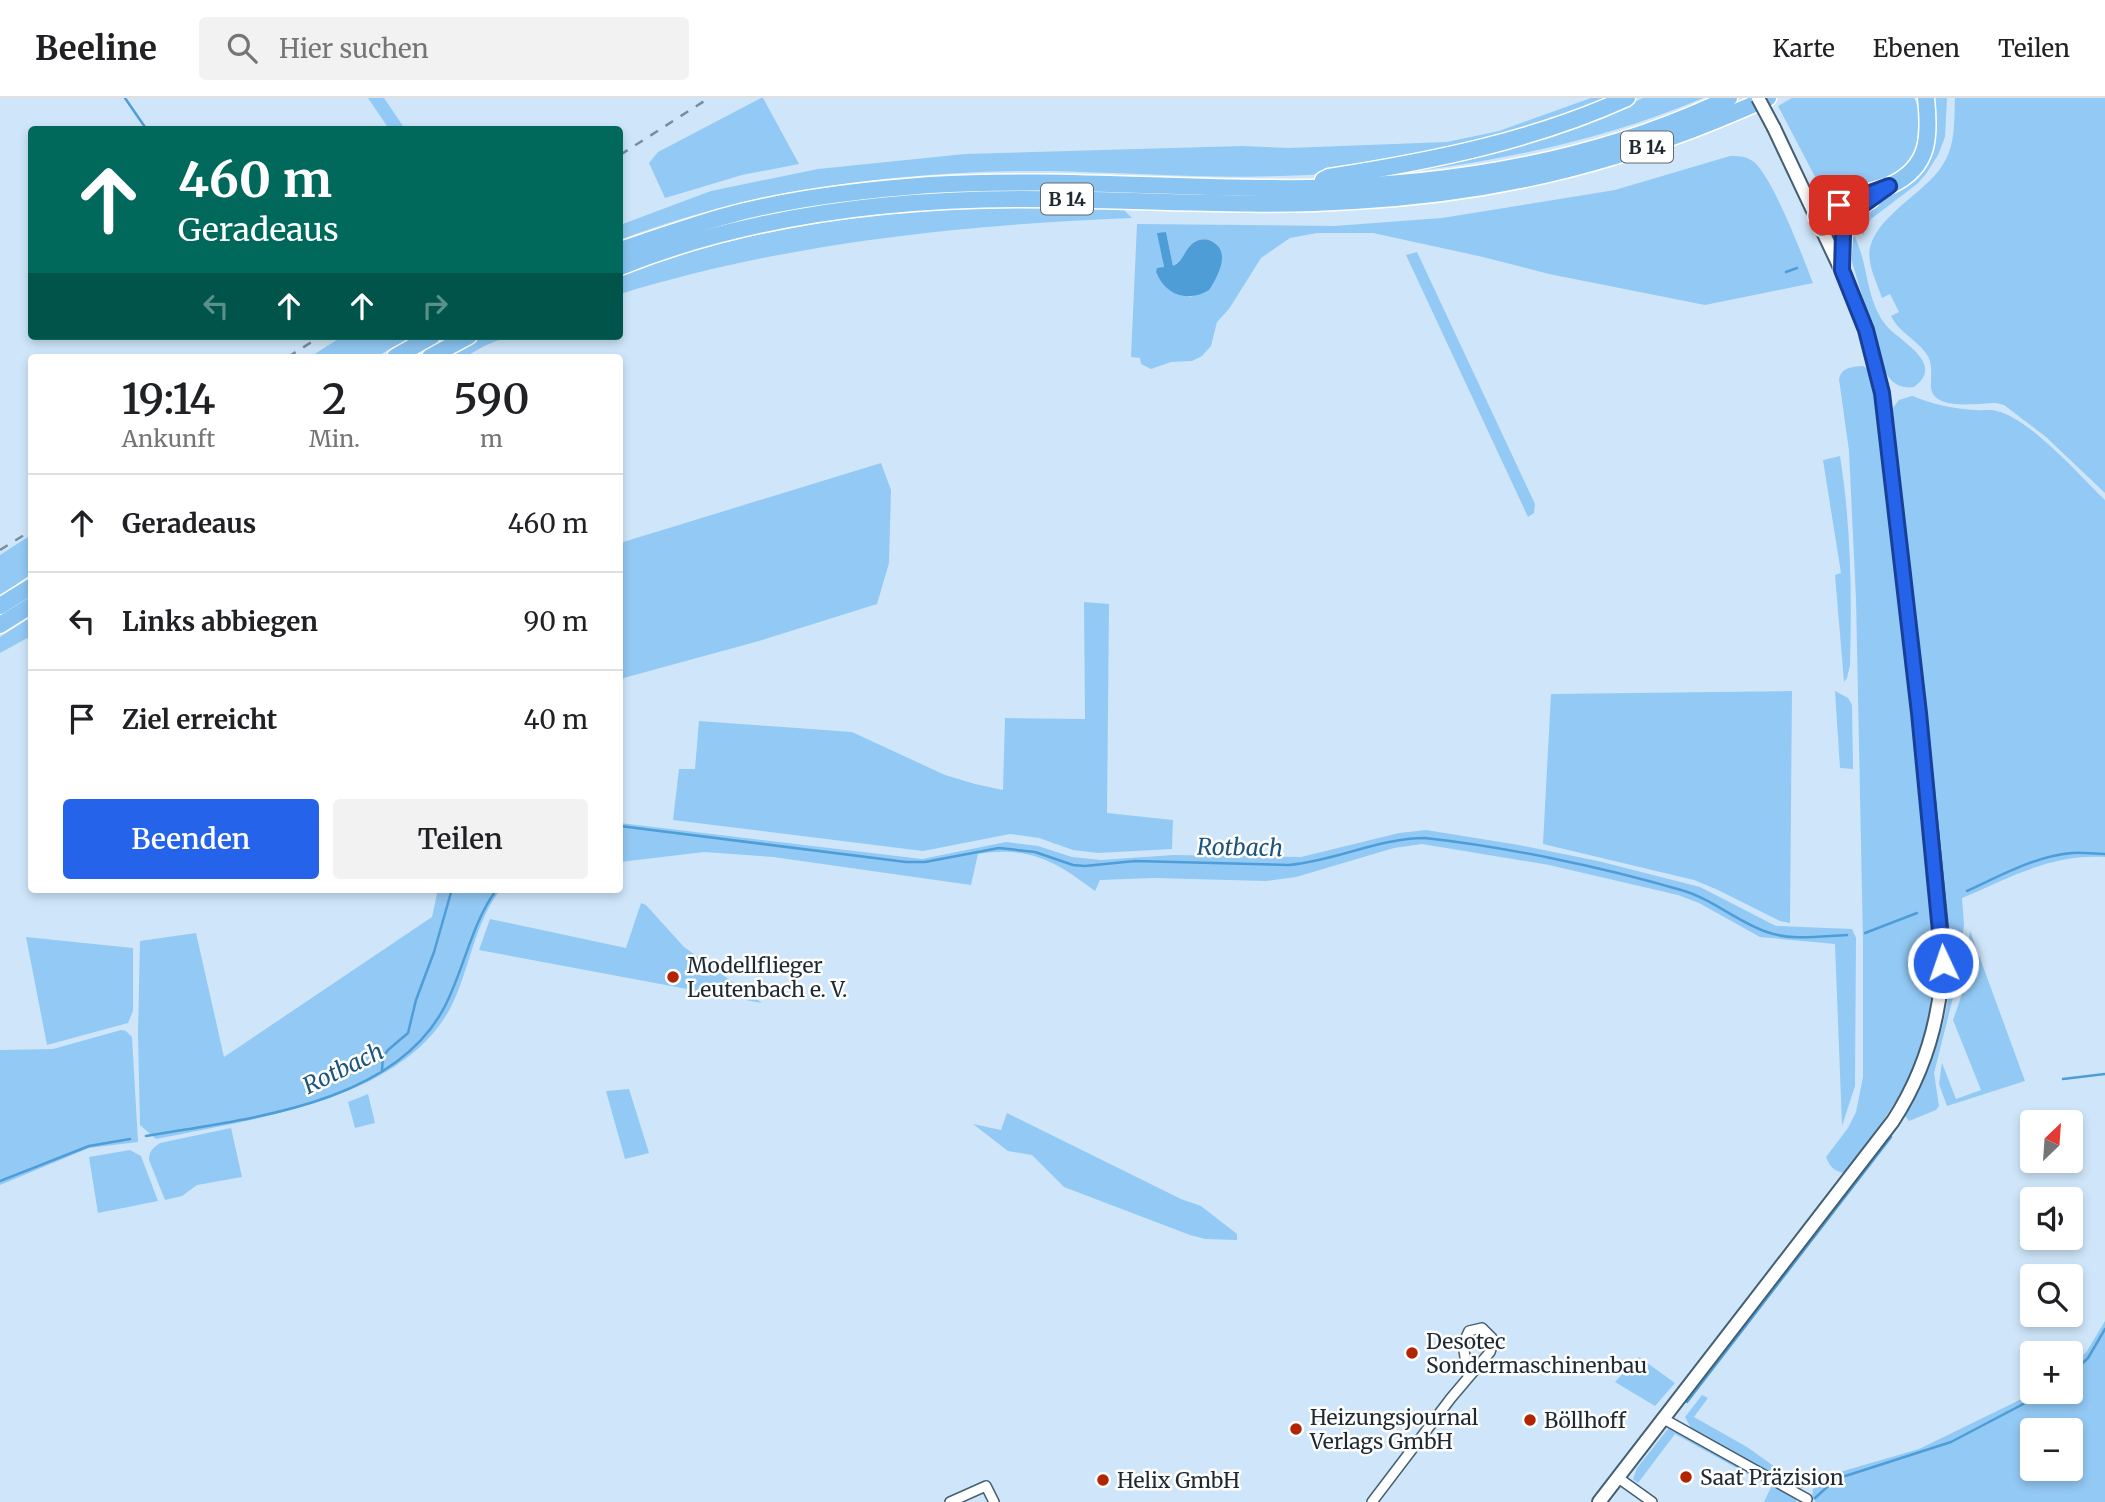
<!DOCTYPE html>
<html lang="de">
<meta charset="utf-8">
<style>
body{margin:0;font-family:Merriweather,serif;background:#f2f2f2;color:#202124;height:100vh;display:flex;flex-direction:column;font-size:26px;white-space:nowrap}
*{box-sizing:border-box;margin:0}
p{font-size:23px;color:#757577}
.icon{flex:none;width:38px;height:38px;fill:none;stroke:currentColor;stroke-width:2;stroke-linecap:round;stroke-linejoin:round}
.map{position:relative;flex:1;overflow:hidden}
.details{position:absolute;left:28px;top:256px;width:595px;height:539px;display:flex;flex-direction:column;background:#fff;border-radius:7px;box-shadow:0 4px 10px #0003}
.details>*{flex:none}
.top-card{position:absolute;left:28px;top:28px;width:595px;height:214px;border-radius:7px;box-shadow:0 4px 10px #0003;background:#00695c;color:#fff;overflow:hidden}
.needle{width:46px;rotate:25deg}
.controls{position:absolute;left:2020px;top:1012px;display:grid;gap:14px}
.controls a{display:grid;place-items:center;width:63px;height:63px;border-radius:7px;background:#fff;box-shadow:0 4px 10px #0003;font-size:35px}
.pin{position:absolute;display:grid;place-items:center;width:60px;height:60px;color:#fff;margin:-30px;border-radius:14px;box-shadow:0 4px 10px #0006}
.me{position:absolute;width:77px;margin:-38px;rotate:357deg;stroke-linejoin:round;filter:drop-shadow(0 0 5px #0008)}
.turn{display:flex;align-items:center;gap:24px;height:147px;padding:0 35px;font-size:32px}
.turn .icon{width:91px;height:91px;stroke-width:2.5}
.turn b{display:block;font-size:49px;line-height:60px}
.lanes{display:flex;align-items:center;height:66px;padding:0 35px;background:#0003;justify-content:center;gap:35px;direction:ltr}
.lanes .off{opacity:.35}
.eta{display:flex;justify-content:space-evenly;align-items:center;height:119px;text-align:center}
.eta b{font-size:42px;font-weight:600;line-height:49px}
.cta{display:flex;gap:14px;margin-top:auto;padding:14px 35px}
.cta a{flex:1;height:80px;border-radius:7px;background:#2563eb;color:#fff;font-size:28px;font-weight:600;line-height:80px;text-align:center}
.cta a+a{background:#f2f2f2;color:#202124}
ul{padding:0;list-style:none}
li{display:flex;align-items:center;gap:21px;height:98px;padding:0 35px;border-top:2px solid #e0e0e0}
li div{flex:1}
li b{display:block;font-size:26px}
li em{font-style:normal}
header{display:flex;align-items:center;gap:42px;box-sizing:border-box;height:98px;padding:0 35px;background:#fff;border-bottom:2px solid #e0e0e0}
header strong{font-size:33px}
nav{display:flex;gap:38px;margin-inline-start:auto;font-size:24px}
.search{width:490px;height:63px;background:#f2f2f2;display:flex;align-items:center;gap:18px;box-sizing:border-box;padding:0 24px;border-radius:7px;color:#757577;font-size:26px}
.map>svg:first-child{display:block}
.green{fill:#93c9f5;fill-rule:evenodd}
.water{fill:#4e9dd7}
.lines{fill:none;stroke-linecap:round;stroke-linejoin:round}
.stream{stroke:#4e9dd7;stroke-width:2.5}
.street-casing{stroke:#445e72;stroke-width:12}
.secondary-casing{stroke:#445e72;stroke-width:16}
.highway-casing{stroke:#fff;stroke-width:19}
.street{stroke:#fff;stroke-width:9}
.secondary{stroke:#fff;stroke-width:12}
.highway{stroke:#8ac4f2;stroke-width:16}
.rail{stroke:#7a8c9a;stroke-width:2.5;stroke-dasharray:9 9;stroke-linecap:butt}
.secondary-bridge-casing{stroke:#445e72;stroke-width:16;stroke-linecap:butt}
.secondary-bridge{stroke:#fff;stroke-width:12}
.route-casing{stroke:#184099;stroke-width:18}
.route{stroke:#2563eb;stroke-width:12}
.poi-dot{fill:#b12601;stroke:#fff;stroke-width:2.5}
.labels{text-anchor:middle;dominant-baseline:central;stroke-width:5;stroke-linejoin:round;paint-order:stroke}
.shield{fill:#fff;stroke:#626970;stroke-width:2}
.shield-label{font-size:19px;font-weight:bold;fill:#1e2932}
.poi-label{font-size:21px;fill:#1e2932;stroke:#fff;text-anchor:start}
.water-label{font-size:23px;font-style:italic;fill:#1c557d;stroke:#fff}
</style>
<header>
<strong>Beeline</strong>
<div class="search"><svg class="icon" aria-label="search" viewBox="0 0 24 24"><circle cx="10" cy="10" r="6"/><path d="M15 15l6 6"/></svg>Hier suchen</div>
<nav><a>Karte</a><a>Ebenen</a><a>Teilen</a></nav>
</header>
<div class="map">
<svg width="2105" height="1404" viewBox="0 0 2105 1404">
<rect width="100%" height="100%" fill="#cfe6fa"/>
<!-- green -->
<g class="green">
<polygon points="368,0 384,0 405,31 389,31"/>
<polygon points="761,0 763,0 799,66 742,77 665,100 649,65 658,54"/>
<path d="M1591 0H1621L1560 25 1345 74C1247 84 1146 75 1048 73 909 72 750 91 620 142V127L711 93 818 71 965 56 1242 48 1289 50 1447 44 1499 33Z"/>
<path d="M1643 0H1703C1597 45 1486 66 1372 78L1520 48 1600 20Z"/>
<path d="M1792 0H1914C1925 21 1925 49 1909 67 1900 78 1883 83 1870 88 1850 97 1847 103 1824 96L1778 8Z"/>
<path d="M1931 0H1947L1945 39 1938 57 1926 76 1917 86 1871 121 1863 137 1852 123 1857 116C1908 85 1948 70 1931 0Z"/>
<path d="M1955 0H2105V395L2046 339 2004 307 1996 305C1978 305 1929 314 1931 286 1931 275 1933 263 1925 254 1915 241 1898 233 1891 218L1899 214 1890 196 1882 200C1878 188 1872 176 1870 164 1863 124 1923 98 1942 68 1956 48 1954 23 1955 0Z"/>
<path d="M1730 58C1737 58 1745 58 1751 62 1770 71 1804 162 1813 185L1705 207 1549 176 1483 159 1373 135H1317L1290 140 1261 160 1229 211 1217 224 1211 248 1202 258 1192 263 1171 264 1151 271 1141 266 1140 260 1131 259 1137 126 1334 128 1442 120 1615 92ZM1166 134 1173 168 1186 157 1190 147 1209 191 1190 199C1176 193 1162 189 1156 174L1164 170 1158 136Z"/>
<path d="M964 110H1122L1132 120C959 127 786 145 620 196V178C732 135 844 117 964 110Z"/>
<path d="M1852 134C1869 162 1864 198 1885 226 1898 243 1947 265 1914 289 1900 291 1891 285 1885 273L1846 144Z"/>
<polygon points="1417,154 1535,406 1534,415 1528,419 1406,157"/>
<polygon points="343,238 413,238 376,259 310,259"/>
<polygon points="483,238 509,238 486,247 465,259 444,259"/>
<path d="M1863 268C1876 274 1876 293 1878 307L1915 641 1934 845C1934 866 1935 889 1932 910 1922 975 1883 1024 1844 1075 1834 1073 1830 1069 1826 1059L1848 1030 1856 1014 1863 979V843L1856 501 1849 353 1839 281C1842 269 1852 269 1863 268Z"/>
<path d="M1912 298C1933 306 1953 311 1976 312 1983 313 1990 311 1997 313 2030 321 2079 377 2105 402V759C2050 756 2012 779 1962 800L1964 826 1958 880 1934 975 1939 1008 1936 1012 1909 1023 1905 1018V1015C1935 960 1950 920 1952 857L1892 311 1899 302Z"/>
<path d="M1840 358C1851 427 1852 497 1850 567L1847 580 1844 584 1835 477 1841 475 1823 362Z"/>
<polygon points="881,365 891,392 889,465 877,506 759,543 620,581 620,445"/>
<polygon points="31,437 31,476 0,498 0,457"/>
<polygon points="1084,504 1109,506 1107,715 1173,722 1172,751 1098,755 1073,752 1039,740 1010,736 923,753 673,722 679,671 695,671 699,623 852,634 945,677 975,686 1003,692 1005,620 1085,621"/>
<polygon points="31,519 31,538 0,555 0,539"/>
<polygon points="1792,593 1790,825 1780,823 1718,792 1694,782 1543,746 1551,596"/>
<polygon points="1835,593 1848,600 1852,607 1853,671 1840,670"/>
<path d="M620 725 922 761 1006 744 1038 748 1072 759 1101 762 1173 757 1301 759 1399 735 1426 732 1519 747 1598 763 1700 789 1776 828 1852 831 1856 840 1855 988 1842 1028 1835 846 1760 839 1699 805 1678 797 1549 767 1422 746 1394 750 1296 779 1266 783 1154 780 1100 782 1095 793C1055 763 1030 748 978 756L971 787 773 759 704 754 620 764Z"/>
<path d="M438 791H501C474 825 470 871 451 909 401 1004 250 1021 156 1041L140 1027 138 936 140 843 196 835 224 959 432 819Z"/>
<polygon points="641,805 646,807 684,849 762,905 479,852 490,821 626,850"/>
<polygon points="1970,833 2025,983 1947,1008 1939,986 1942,965 1956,1001 1981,992 1953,922 1962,896"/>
<polygon points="26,839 133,850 133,913 128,925 47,947"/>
<polygon points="121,932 126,933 132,939 138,1044 89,1050 0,1087 0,952 53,951"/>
<polygon points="629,991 649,1055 625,1061 606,993"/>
<polygon points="368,996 375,1025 355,1030 348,1004"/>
<polygon points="1007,1015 1181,1101 1201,1108 1237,1136 1237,1142 1205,1141 1190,1137 1064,1089 1032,1057 1008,1053 973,1026 1001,1032"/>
<path d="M231 1030 242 1079 197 1087 182 1098 165 1102 149 1062C149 1053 153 1050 160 1045Z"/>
<polygon points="130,1052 141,1058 158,1103 98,1115 89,1059"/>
<path d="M2105 1223V1404H1816L1812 1400 1813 1391 1840 1374 1919 1351 2038 1293H2070V1271L2087 1253ZM2032 1332H2070V1370H2032Z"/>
<polygon points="1639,1259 1675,1285 1655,1308 1615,1284"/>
<polygon points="1702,1297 1708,1300 1694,1319 1747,1349 1803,1389 1799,1392 1692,1332 1685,1319"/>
<polygon points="1671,1327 1797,1400 1796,1404 1764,1404 1771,1389 1675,1336 1638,1385 1633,1381 1637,1370"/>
</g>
<!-- water -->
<path class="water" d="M1166 134 1173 168C1185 162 1185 149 1195 144 1201 141 1205 141 1211 143 1232 153 1218 178 1209 192 1188 205 1165 197 1156 174L1157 170 1164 169 1157 135Z"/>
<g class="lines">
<!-- stream -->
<g class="stream">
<polyline points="125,0 147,32"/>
<polyline points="1786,174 1797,170"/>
<path d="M620 728 906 764H925L999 750 1035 754 1073 767 1085 768 1135 763 1289 767C1335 763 1379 740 1425 740 1507 749 1602 769 1681 792 1713 801 1737 824 1767 834 1791 843 1821 838 1847 837"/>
<path d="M1967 793C2000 778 2035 758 2072 755 2082 754 2094 756 2105 756"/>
<polyline points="1865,835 1917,815"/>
<polyline points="382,972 383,959 388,952 408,935 416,902 434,854 452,791"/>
<polyline points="2063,981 2105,976"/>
<path d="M146 1038C244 1021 394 1008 445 908 465 869 471 826 497 791"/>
<polyline points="0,1083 89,1048 130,1041"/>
<polyline points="2070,1277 2088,1260 2105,1231"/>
<polyline points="1687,1304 1891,1039"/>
<polyline points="1815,1400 1836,1381 1951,1344 2048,1293"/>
</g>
<!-- street casing -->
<g class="street-casing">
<g id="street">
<polyline points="1662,1320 1807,1401"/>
<polyline points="1617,1379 1652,1404"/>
<polyline points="950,1404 986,1388 994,1404"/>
<polyline points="1372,1404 1451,1300 1490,1254 1493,1245 1492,1240 1482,1230 1469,1233 1463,1246 1468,1278"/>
</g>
</g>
<!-- secondary casing -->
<g class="secondary-casing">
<path id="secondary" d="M1599 1404 1893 1023C1928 969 1943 912 1943 848L1919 615 1882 295 1866 232 1851 193 1774 30"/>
</g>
<!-- highway casing -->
<g class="highway-casing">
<g id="highway">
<path d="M1323 82 1329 79C1432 63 1532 43 1627 0"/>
<path d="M1816 118C1832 110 1849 103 1865 96 1874 92 1883 91 1891 87 1930 69 1930 38 1926 0"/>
<polyline points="1822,130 1871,102"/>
<path d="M620 152C653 141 688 129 722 119 789 100 861 92 930 87 1056 79 1183 92 1310 90 1452 87 1600 62 1729 0"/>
<path d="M620 169C747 118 887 101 1024 101 1134 101 1244 110 1354 103 1504 95 1631 62 1768 0"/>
<path d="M1842 172C1843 151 1841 132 1853 114"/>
<polyline points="395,259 432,238"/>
<polyline points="430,259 469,238"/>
<polyline points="0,508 32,488"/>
<polyline points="0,527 32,507"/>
</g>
</g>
<!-- street -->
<use href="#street" class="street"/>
<!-- secondary -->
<use href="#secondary" class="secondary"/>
<!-- highway -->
<use href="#highway" class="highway"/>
<!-- rail -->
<g class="rail">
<polyline points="620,57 709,0"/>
<polyline points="288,259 321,238"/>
<polyline points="0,452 32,432"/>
</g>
<!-- secondary-bridge casing -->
<g class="secondary-bridge-casing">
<polyline id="secondary-bridge" points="1758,0 1774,30"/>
</g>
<!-- secondary-bridge -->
<use href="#secondary-bridge" class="secondary-bridge"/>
</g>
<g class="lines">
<!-- route casing -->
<g class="route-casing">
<polyline id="route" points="1839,107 1889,88 1854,113 1848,121 1843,136 1842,172 1866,232 1882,295 1919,615 1943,865"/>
</g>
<!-- route -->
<use href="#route" class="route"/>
</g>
<!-- markers -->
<g class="poi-dot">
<circle cx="673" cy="879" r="7"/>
<circle cx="1412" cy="1255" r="7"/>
<circle cx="1530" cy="1322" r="7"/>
<circle cx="1296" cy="1331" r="7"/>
<circle cx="1686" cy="1379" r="7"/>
<circle cx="1103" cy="1382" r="7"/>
</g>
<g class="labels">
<!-- shield labels -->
<g class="shield">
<rect x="1621" y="33.5" width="52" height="31" rx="5"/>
<rect x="1041" y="85.5" width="52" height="31" rx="5"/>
</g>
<g class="shield-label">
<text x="1647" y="49">B 14</text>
<text x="1067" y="101">B 14</text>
</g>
<!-- poi labels -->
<g class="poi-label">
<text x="687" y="867">Modellflieger<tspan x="687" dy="24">Leutenbach e. V.</tspan></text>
<text x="1426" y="1243">Desotec<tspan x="1426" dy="24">Sondermaschinenbau</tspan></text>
<text x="1310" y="1319">Heizungsjournal<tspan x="1310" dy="24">Verlags GmbH</tspan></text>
<text x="1544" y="1322">Böllhoff</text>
<text x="1700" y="1379">Saat Präzision</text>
<text x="1117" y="1382">Helix GmbH</text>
</g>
<!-- water labels -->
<g class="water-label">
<text transform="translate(1240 749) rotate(1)">Rotbach</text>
<text transform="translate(343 970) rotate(-26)">Rotbach</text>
</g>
</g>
</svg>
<div class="controls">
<a><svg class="needle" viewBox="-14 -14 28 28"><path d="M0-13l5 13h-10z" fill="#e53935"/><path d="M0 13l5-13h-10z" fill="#757577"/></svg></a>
<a><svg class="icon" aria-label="sound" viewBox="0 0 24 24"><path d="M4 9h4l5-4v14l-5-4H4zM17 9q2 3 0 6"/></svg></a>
<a><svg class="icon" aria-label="search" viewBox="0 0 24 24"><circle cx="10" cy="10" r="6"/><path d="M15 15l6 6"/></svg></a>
<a>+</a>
<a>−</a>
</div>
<div class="pin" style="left:1839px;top:107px;background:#d93025"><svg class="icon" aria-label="arrive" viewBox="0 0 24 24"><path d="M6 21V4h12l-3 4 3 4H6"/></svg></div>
<svg class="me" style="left:1943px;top:865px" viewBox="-20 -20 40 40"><circle r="17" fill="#2563eb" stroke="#fff" stroke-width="3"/><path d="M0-11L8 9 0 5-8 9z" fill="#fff"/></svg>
<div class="top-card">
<div class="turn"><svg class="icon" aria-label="ahead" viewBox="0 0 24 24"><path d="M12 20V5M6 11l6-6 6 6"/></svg><div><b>460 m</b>Geradeaus</div></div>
<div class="lanes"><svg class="icon off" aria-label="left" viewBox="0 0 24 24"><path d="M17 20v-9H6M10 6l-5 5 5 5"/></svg><svg class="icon" aria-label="ahead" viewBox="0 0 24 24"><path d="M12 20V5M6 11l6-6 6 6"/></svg><svg class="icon" aria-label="ahead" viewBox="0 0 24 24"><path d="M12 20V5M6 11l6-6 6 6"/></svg><svg class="icon off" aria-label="right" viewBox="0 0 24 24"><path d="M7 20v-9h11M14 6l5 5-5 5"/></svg></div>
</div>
<section class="details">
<div class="eta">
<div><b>19:14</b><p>Ankunft</p></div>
<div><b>2</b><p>Min.</p></div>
<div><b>590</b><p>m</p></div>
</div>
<ul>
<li><svg class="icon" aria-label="ahead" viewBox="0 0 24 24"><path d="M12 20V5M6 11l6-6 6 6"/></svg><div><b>Geradeaus</b></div><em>460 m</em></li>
<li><svg class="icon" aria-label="left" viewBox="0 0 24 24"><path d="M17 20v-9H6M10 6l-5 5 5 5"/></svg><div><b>Links abbiegen</b></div><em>90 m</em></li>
<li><svg class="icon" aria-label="arrive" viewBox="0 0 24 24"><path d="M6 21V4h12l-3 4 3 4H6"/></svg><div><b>Ziel erreicht</b></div><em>40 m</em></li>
</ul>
<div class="cta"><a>Beenden</a><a>Teilen</a></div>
</section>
</div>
